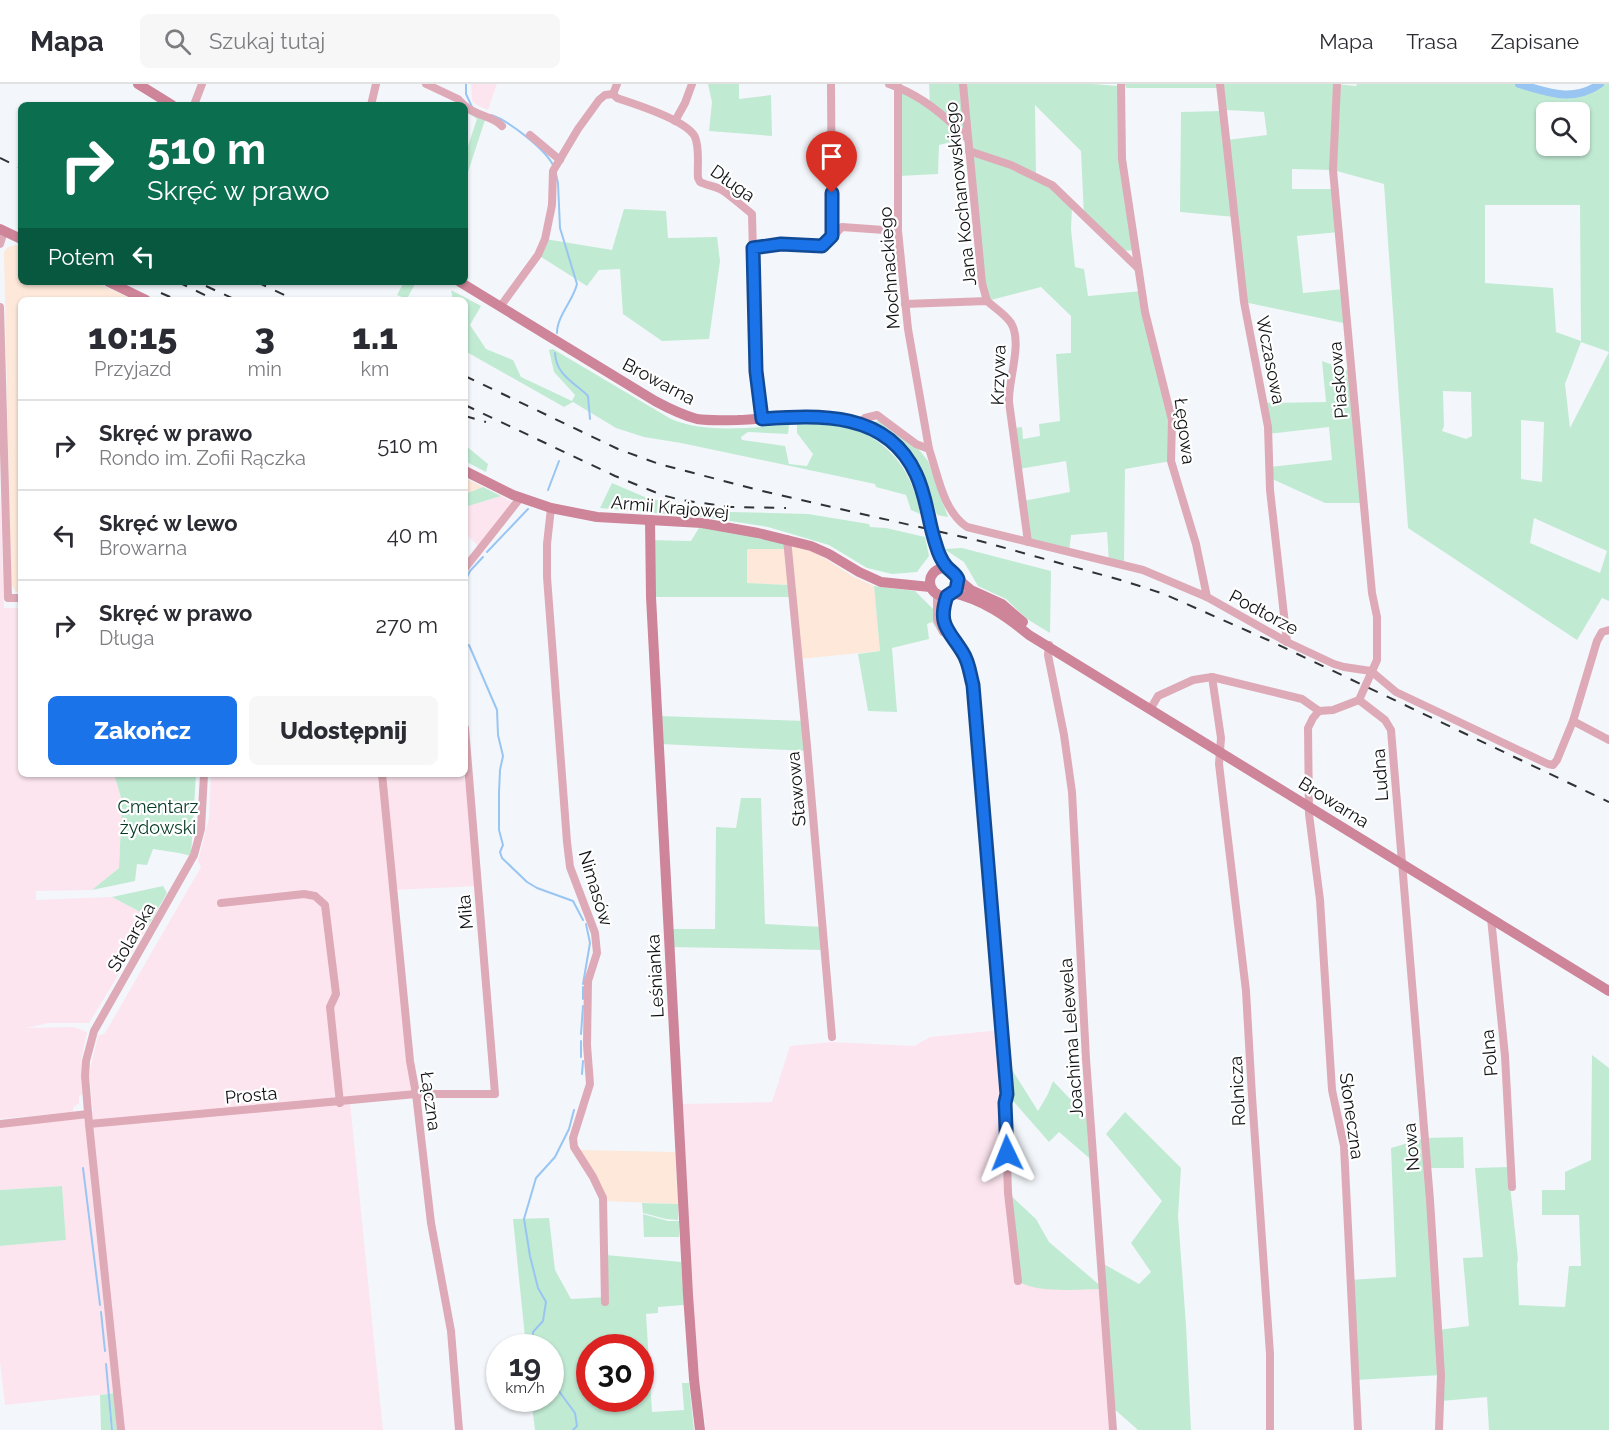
<!DOCTYPE html>
<html lang="pl">
<meta charset="utf-8">
<style>
body{margin:0;font-family:Raleway,sans-serif;background:#f7f7f7;color:#2b2b33;height:100vh;display:flex;flex-direction:column;font-size:22px;white-space:nowrap}
*{box-sizing:border-box;margin:0}
p{font-size:20px;color:#7c7c81}
.icon{flex:none;width:33px;height:33px;fill:none;stroke:currentColor;stroke-width:2;stroke-linecap:round;stroke-linejoin:round}
.map{position:relative;flex:1;overflow:hidden}
.drawer{position:absolute;left:18px;top:213px;width:450px;height:480px;display:flex;flex-direction:column;background:#fff;border-radius:9px;box-shadow:0 2px 4px #0004}
.drawer>*{flex:none}
.top-card{position:absolute;left:18px;top:18px;width:450px;height:183px;border-radius:9px;box-shadow:0 2px 4px #0004;background:#0b6e4f;color:#fff;overflow:hidden}
.buttons{position:absolute;left:1536px;top:18px;display:grid;gap:12px}
.buttons a{display:grid;place-items:center;width:54px;height:54px;border-radius:9px;background:#fff;box-shadow:0 2px 4px #0004;font-size:30px}
.speed{position:absolute;left:486px;top:1250px;display:flex;gap:12px;font-size:30px;font-weight:700;text-align:center}
.speed>*{display:grid;place-content:center;width:78px;height:78px;border-radius:50%;background:#fff;box-shadow:0 2px 4px #0004;line-height:1}
.speed small{font-size:15px;font-weight:400}
.speed .limit{border:9px solid #d22;background:#fff;color:#111}
.pin{position:absolute;display:grid;place-items:center;width:51px;height:51px;color:#fff;margin:-62px -26px;border-radius:50% 50% 50% 0;rotate:-45deg;box-shadow:0 0 6px #0007}
.pin .icon{rotate:45deg}
.me{position:absolute;width:66px;margin:-33px;rotate:358deg;stroke-linejoin:round;filter:drop-shadow(0 0 4px #0008)}
.turn{display:flex;align-items:center;gap:21px;height:126px;padding:0 30px;font-size:27px}
.turn .icon{width:78px;height:78px;stroke-width:2.5}
.turn b{display:block;font-size:42px;line-height:51px}
.then{display:flex;align-items:center;height:57px;padding:0 30px;background:#0003;gap:12px;font-size:22px}
.eta{display:flex;justify-content:space-evenly;align-items:center;height:102px;text-align:center}
.eta b{font-size:36px;font-weight:800;line-height:42px}
.cta{display:flex;gap:12px;margin-top:auto;padding:12px 30px}
.cta a{flex:1;height:69px;border-radius:9px;background:#1a73e8;color:#fff;font-size:24px;font-weight:800;line-height:69px;text-align:center}
.cta a+a{background:#f7f7f7;color:#2b2b33}
ul{padding:0;list-style:none}
li{display:flex;align-items:center;gap:18px;height:90px;padding:0 30px;border-top:2px solid #e1e1e2}
li div{flex:1}
li b{display:block;font-size:22px}
li em{font-style:normal}
header{display:flex;align-items:center;gap:36px;box-sizing:border-box;height:84px;padding:0 30px;background:#fff;border-bottom:2px solid #e1e1e2}
header strong{font-size:28px}
nav{display:flex;gap:33px;margin-inline-start:auto;font-size:21px}
.search{width:420px;height:54px;background:#f7f7f7;display:flex;align-items:center;gap:15px;box-sizing:border-box;padding:0 21px;border-radius:9px;color:#7c7c81;font-size:22px}
.map>svg:first-child{display:block}
.commercial{fill:#fde8d9}
.industrial{fill:#fde5ef}
.green{fill:#c1ead3;fill-rule:evenodd}
.lines{fill:none;stroke-linecap:round;stroke-linejoin:round}
.stream{stroke:#99c5f2;stroke-width:2}
.canal{stroke:#99c5f2;stroke-width:8}
.street{stroke:#deaab7;stroke-width:8}
.secondary{stroke:#ce8499;stroke-width:10}
.rail{stroke:#313234;stroke-width:2;stroke-dasharray:10 10;stroke-linecap:butt}
.secondary-bridge{stroke:#ce8499;stroke-width:10}
.route-casing{stroke:#114b97;stroke-width:15}
.route{stroke:#1a73e8;stroke-width:10}
.labels{text-anchor:middle;dominant-baseline:central;stroke-width:4.5;stroke-linejoin:round;paint-order:stroke}
.street-label{font-size:18px;fill:#111214;stroke:#fff}
.park-label{font-size:18px;fill:#033924;stroke:#fff}
</style>
<header>
<strong>Mapa</strong>
<div class="search"><svg class="icon" aria-label="search" viewBox="0 0 24 24"><circle cx="10" cy="10" r="6"/><path d="M15 15l6 6"/></svg>Szukaj tutaj</div>
<nav><a>Mapa</a><a>Trasa</a><a>Zapisane</a></nav>
</header>
<div class="map">
<svg width="1609" height="1346" viewBox="0 0 1609 1346">
<rect width="100%" height="100%" fill="#f3f7fb"/>
<!-- commercial -->
<g class="commercial">
<polygon points="16,161 21,163 21,198 95,198 134,216 21,216 21,510 15,507 11,499 4,168 8,163"/>
<polygon points="465,394 483,403 465,410"/>
<polygon points="787,455 826,475 852,492 874,502 880,567 799,575"/>
<polygon points="747,465 785,465 788,501 747,499"/>
<polygon points="580,1066 675,1068 678,1120 605,1117"/>
</g>
<!-- industrial -->
<g class="industrial">
<polygon points="471,0 497,0 488,26 477,21 472,17"/>
<polygon points="0,403 4,524 20,524 21,526 21,690 114,690 122,717 119,784 92,806 36,807 36,816 112,813 142,829 148,842 89,939 48,939 27,944 74,943 87,948 81,977 82,1011 79,1012 79,1019 73,1024 73,1028 0,1035"/>
<polygon points="501,412 514,419 479,463 465,449 465,423"/>
<polygon points="465,644 478,802 394,806 416,1010 350,1018 383,1346 121,1346 116,1309 5,1321 0,1278 0,1162 66,1156 62,1102 0,1106 0,1042 88,1030 93,1027 89,989 98,952 105,949 201,783 198,777 209,734 211,690 465,690"/>
<polygon points="1001,946 1018,1197 1103,1205 1113,1346 706,1346 693,1246 683,1020 772,1018 790,962 832,958 914,962 930,953"/>
</g>
<!-- green -->
<g class="green">
<polygon points="708,0 739,0 739,15 771,11 772,52 709,47 712,18"/>
<polygon points="929,0 1093,0 1118,2 1136,166 1120,167 1084,132 1081,67 1035,21 1036,93 1072,121 1071,145 1075,183 1084,185 1088,212 1142,207 1172,336 1171,377 1125,385 1124,481 1109,478 1107,448 1071,451 1069,468 1028,458 1023,417 1070,408 1066,377 1019,385 1014,344 1022,343 1023,355 1040,352 1039,340 1060,337 1056,270 1071,269 1071,232 1041,203 987,217 967,54 939,61 938,90 899,92 896,2 930,20"/>
<path d="M1125 0H1336L1356 2 1357 0H1519L1567 12 1589 6 1600 0H1609V517L1602 514 1577 556 1408 444 1384 100 1333 86 1292 85V105H1335L1339 148 1297 152 1303 209 1344 205 1348 240 1244 218 1235 133 1180 128 1181 28 1220 27 1227 56 1267 51 1264 28 1226 26 1221 4H1126ZM1546 28H1580V62H1546ZM1485 121H1580L1581 257 1556 248 1553 204 1485 199ZM1581 258 1609 268 1570 344 1565 300ZM1443 307 1471 308 1472 352 1466 355 1442 347 1444 342ZM1521 336 1544 338 1542 398 1521 395ZM1534 434 1607 467 1600 489 1530 459Z"/>
<polygon points="465,22 485,36 465,97 465,71 477,35 465,27"/>
<polygon points="624,125 666,127 668,154 717,153 720,177 709,255 662,257 623,230 620,185 599,186 587,202 538,171 545,155 612,166"/>
<polygon points="404,198 416,198 407,215 397,211"/>
<path d="M451 206 481 222 470 241 486 265 513 276 521 293 572 317 575 311 554 288 549 266 553 265 563 271 671 335C707 350 750 343 789 341L788 350 748 348 741 353 742 356 785 362 789 380 807 382 813 370 797 349V341C812 341 826 339 840 342 884 349 914 387 920 430L911 426 906 411 876 403 875 400 681 359 644 353 616 344 573 318 564 323 465 267V216H453Z"/>
<polygon points="1322,277 1352,288 1363,419 1325,419 1270,394 1269,383 1332,376 1329,343 1268,350 1263,319 1326,318"/>
<path d="M880 337 916 362 928 377 948 433 937 431C922 383 916 367 873 338Z"/>
<polygon points="465,361 488,380 486,388 465,377"/>
<polygon points="612,399 647,414 691,423 731,428 808,430 869,440 870,443 886,444 925,453 929,472 917,488 892,490 867,484 829,461 768,443 711,434 600,424"/>
<polygon points="483,403 501,412 465,423 465,410"/>
<polygon points="702,439 787,455 785,465 747,465 747,499 788,501 789,513 651,513 649,456 691,457"/>
<polygon points="962,464 1051,487 1050,549 1027,535 1006,515 978,502 964,478 944,465"/>
<polygon points="874,502 915,507 933,525 934,536 941,552 932,538 927,540 929,555 892,564 897,628 868,627 858,570 880,567"/>
<polygon points="659,632 805,637 808,667 660,660"/>
<polygon points="114,690 196,690 191,772 179,769 153,765 147,781 137,780 135,797 92,806 119,784 122,717"/>
<polygon points="741,714 761,714 765,840 823,843 825,866 670,863 669,845 715,845 716,743 736,744"/>
<polygon points="163,802 167,809 148,842 142,829 112,813"/>
<polygon points="1592,971 1609,984 1609,1346 1489,1346 1487,1313 1441,1317 1441,1291 1356,1296 1350,1196 1396,1193 1391,1064 1425,1054 1463,1053 1464,1084 1428,1084 1438,1246 1469,1242 1463,1174 1483,1173 1475,1084 1508,1083 1518,1175 1517,1180 1519,1221 1565,1223 1569,1182 1581,1182 1579,1131 1542,1131 1542,1106 1565,1106 1565,1088 1591,1076"/>
<polygon points="1004,973 1038,1027 1048,1010 1053,997 1092,1038 1095,1079 1059,1048 1049,1058 1007,1010"/>
<path d="M1125 1028 1181 1084 1178 1132 1186 1241 1191 1346H1138L1112 1323 1103 1205C1080 1205 1037 1210 1018 1197L1008 1109 1036 1135 1049 1158 1103 1204 1102 1179 1139 1200 1151 1188 1131 1159 1162 1117 1106 1050Z"/>
<polygon points="62,1102 66,1156 0,1162 0,1106"/>
<polygon points="642,1119 678,1120 678,1136 666,1135 643,1129"/>
<polygon points="643,1130 668,1137 679,1137 679,1153 644,1153"/>
<path d="M549 1134 555 1186 571 1215 607 1213 606 1171 681 1178 684 1221 658 1223V1229L646 1230 652 1328 684 1326 682 1299H689L694 1346H535L531 1314H550V1263H526L513 1135ZM590 1263H640V1314H590Z"/>
<polygon points="114,1309 117,1346 113,1346 109,1310"/>
<polygon points="108,1310 111,1346 101,1346 100,1311"/>
</g>
<g class="lines">
<!-- stream -->
<g class="stream">
<polyline points="466,0 466,10 472,23"/>
<path d="M491 31C508 36 545 65 553 81"/>
<path d="M555 86 558 99 560 144 577 200C573 217 557 232 557 249"/>
<path d="M555 269C556 291 574 298 588 312L590 335"/>
<polyline points="548,406 559,377"/>
<polyline points="487,468 528,425"/>
<polyline points="465,497 470,487 483,473"/>
<polyline points="465,550 467,556"/>
<polyline points="469,561 497,626 498,651 503,672 500,686 499,708 499,746 503,761 500,768 502,774 527,798 537,804 573,817 583,836"/>
<polyline points="583,900 590,859 586,840"/>
<polyline points="583,915 583,903"/>
<polyline points="581,950 583,922"/>
<polyline points="581,957 581,973"/>
<polyline points="582,990 583,977"/>
<polyline points="83,1084 100,1221"/>
<polyline points="101,1228 105,1267"/>
<polyline points="537,1263 537,1259 533,1255 533,1248 543,1237 546,1218 538,1204 530,1172 524,1135 536,1094 555,1073 569,1045 574,1026"/>
<polyline points="106,1280 112,1346"/>
<polyline points="550,1295 575,1329 577,1342 573,1346"/>
</g>
<!-- canal -->
<path class="canal" d="M1519 0C1548 8 1572 19 1600 0"/>
<!-- street -->
<g class="street">
<polyline points="426,0 458,15 464,21"/>
<polyline points="831,0 832,152"/>
<path d="M889 0C921 11 944 31 967 54"/>
<polyline points="898,0 898,147 908,245 929,365"/>
<polyline points="963,0 982,199 987,217"/>
<polyline points="1121,0 1122,75 1145,228 1172,336 1171,377 1196,460 1207,513"/>
<polyline points="1220,0 1244,218 1268,343 1270,406 1287,558"/>
<path d="M613 10 617 14C634 20 687 36 695 53 700 65 697 81 698 94L700 98C706 101 713 102 720 105 726 108 746 125 752 130L756 287 762 335"/>
<polyline points="613,10 617,0"/>
<polyline points="194,21 202,0"/>
<polyline points="371,21 376,0"/>
<path d="M465 22C476 32 493 32 502 42"/>
<polyline points="675,37 685,19 692,0"/>
<polyline points="530,51 560,76"/>
<polyline points="969,67 1011,81 1052,101 1138,184"/>
<polyline points="0,160 4,147"/>
<polyline points="753,164 781,160 822,162 828,158 842,143 898,147"/>
<path d="M905 220 987 217C995 224 1005 230 1011 239 1023 259 1008 296 1009 318L1028 458"/>
<polyline points="0,223 8,514 21,514"/>
<polyline points="500,223 538,171 545,155 552,121 553,87 578,45 599,16 605,11 613,10"/>
<path d="M859 339 865 334 877 331 916 360 929 365C938 391 943 427 967 443L1143 486 1207 513 1287 558 1334 580 1344 583 1371 587 1396 608 1548 680 1553 681 1557 676 1573 637 1597 557 1602 548 1609 546"/>
<polyline points="551,424 547,460 547,493 567,758 570,783 595,849 597,869 588,897 587,961 590,1000 573,1054 574,1063 593,1093 603,1114 605,1218"/>
<polyline points="787,455 807,662 832,953"/>
<polyline points="465,484 521,413"/>
<polyline points="937,511 937,535 943,548"/>
<path d="M947 512C937 541 949 546 963 569 969 578 970 590 973 601L1007 1010 1005 1019 1008 1109 1018 1197"/>
<polyline points="1049,561 1048,571 1064,651 1072,708 1086,975 1113,1346"/>
<polyline points="1212,593 1221,654 1219,680 1246,907 1252,1012 1270,1270 1270,1346"/>
<polyline points="1359,616 1385,636 1391,646 1430,1116 1441,1291 1439,1346"/>
<polyline points="1151,624 1158,612 1193,596 1212,593 1302,615 1319,627 1333,626 1359,616 1377,576 1377,533 1372,509 1367,455 1333,86 1337,0"/>
<polyline points="1319,627 1313,634 1308,644 1309,730 1320,816 1332,1006 1344,1062 1358,1346"/>
<polyline points="1573,637 1609,656"/>
<polyline points="382,690 410,977 416,1010 431,1139 451,1247 459,1346"/>
<polyline points="221,819 304,810 315,812 325,821 336,910 330,923 340,1019"/>
<polyline points="1491,834 1505,972 1512,1103"/>
<polyline points="0,1040 88,1030"/>
<polyline points="89,1040 416,1010 495,1010 465,644"/>
<polyline points="121,1346 89,1040 85,992 86,977 94,947 194,771 201,745 204,690"/>
</g>
<!-- secondary -->
<g class="secondary">
<polyline points="138,0 172,21"/>
<polyline points="0,145 21,155"/>
<polyline points="109,198 146,216"/>
<path d="M460 198 655 317C668 324 682 331 697 335 710 337 724 336 738 336 787 334 840 323 884 353 909 371 921 396 927 425"/>
<polyline points="465,387 513,411 551,424 597,433 702,439 758,449 811,462 829,470 859,488 881,498 930,503"/>
<polyline points="650,436 651,513 688,1211 694,1295 700,1346"/>
<polyline points="936,462 947,484"/>
<circle cx="944" cy="498" r="14"/>
<polyline points="958,495 971,506 1002,520 1023,538"/>
<path d="M953 509C983 516 1006 532 1029 551L1609 907"/>
</g>
<!-- rail -->
<g class="rail">
<polyline points="0,74 21,84"/>
<polyline points="178,198 215,216"/>
<polyline points="257,198 295,216"/>
<polyline points="206,202 236,216"/>
<polyline points="161,209 177,216"/>
<polyline points="465,292 618,365 659,380 762,407 980,457 1124,497 1164,510 1268,556 1609,718"/>
<polyline points="465,321 615,392 662,411 681,416 731,423 786,424"/>
<polyline points="465,332 486,338"/>
</g>
<!-- secondary-bridge -->
<polyline class="secondary-bridge" points="927,425 936,462"/>
</g>
<g class="lines">
<!-- route casing -->
<g class="route-casing">
<path id="route" d="M832 109V152L822 162 781 160 753 164 756 287 762 335C820 331 887 327 916 390 927 413 928 438 936 461 938 468 942 477 946 482 950 487 955 489 958 495L956 506 947 512C937 541 949 546 963 569 969 578 970 590 973 601L1007 1010 1005 1019 1007 1069"/>
</g>
<!-- route -->
<use href="#route" class="route"/>
</g>
<g class="labels">
<!-- street labels -->
<g class="street-label">
<text transform="translate(733 99) rotate(35)">Długa</text>
<text transform="translate(960 110) rotate(-96)">Jana Kochanowskiego</text>
<text transform="translate(889 184) rotate(-94)">Mochnackiego</text>
<text transform="translate(1271 276) rotate(79)">Wczasowa</text>
<text transform="translate(998 291) rotate(-88)">Krzywa</text>
<text transform="translate(1338 296) rotate(-95)">Piaskowa</text>
<text transform="translate(659 297) rotate(28)">Browarna</text>
<text transform="translate(1185 347) rotate(83)">Łęgowa</text>
<text transform="translate(670 423) rotate(5)">Armii Krajowej</text>
<text transform="translate(1264 528) rotate(28)">Podtorze</text>
<text transform="translate(1380 691) rotate(-94)">Ludna</text>
<text transform="translate(796 705) rotate(-95)">Stawowa</text>
<text transform="translate(1334 718) rotate(32)">Browarna</text>
<text transform="translate(596 804) rotate(73)">Nimasów</text>
<text transform="translate(465 828) rotate(-95)">Miła</text>
<text transform="translate(131 853) rotate(-60)">Stolarska</text>
<text transform="translate(655 892) rotate(-93)">Leśnianka</text>
<text transform="translate(1071 954) rotate(-94)">Joachima Lelewela</text>
<text transform="translate(1489 969) rotate(-95)">Polna</text>
<text transform="translate(1237 1007) rotate(-93)">Rolnicza</text>
<text transform="translate(251 1011) rotate(-5)">Prosta</text>
<text transform="translate(431 1017) rotate(82)">Łączna</text>
<text transform="translate(1352 1032) rotate(82)">Słoneczna</text>
<text transform="translate(1411 1063) rotate(-95)">Nowa</text>
</g>
<!-- park labels -->
<g class="park-label">
<text x="158" y="722">Cmentarz<tspan x="158" dy="21">żydowski</tspan></text>
</g>
</g>
</svg>
<div class="buttons">
<a><svg class="icon" aria-label="search" viewBox="0 0 24 24"><circle cx="10" cy="10" r="6"/><path d="M15 15l6 6"/></svg></a>
</div>
<div class="speed"><div>19<small>km/h</small></div><div class="limit">30</div></div>
<div class="pin" style="left:832px;top:109px;background:#d93025"><svg class="icon" aria-label="arrive" viewBox="0 0 24 24"><path d="M6 21V4h12l-3 4 3 4H6"/></svg></div>
<svg class="me" style="left:1007px;top:1069px" viewBox="-20 -20 40 40"><path d="M0-17L14 15 0 8-14 15z" fill="#1a73e8" stroke="#fff" stroke-width="4"/></svg>
<div class="top-card">
<div class="turn"><svg class="icon" aria-label="right" viewBox="0 0 24 24"><path d="M7 20v-9h11M14 6l5 5-5 5"/></svg><div><b>510 m</b>Skręć w prawo</div></div>
<div class="then">Potem<svg class="icon" aria-label="left" viewBox="0 0 24 24"><path d="M17 20v-9H6M10 6l-5 5 5 5"/></svg></div>
</div>
<section class="drawer">
<div class="eta">
<div><b>10:15</b><p>Przyjazd</p></div>
<div><b>3</b><p>min</p></div>
<div><b>1.1</b><p>km</p></div>
</div>
<ul>
<li><svg class="icon" aria-label="right" viewBox="0 0 24 24"><path d="M7 20v-9h11M14 6l5 5-5 5"/></svg><div><b>Skręć w prawo</b><p>Rondo im. Zofii Rączka</p></div><em>510 m</em></li>
<li><svg class="icon" aria-label="left" viewBox="0 0 24 24"><path d="M17 20v-9H6M10 6l-5 5 5 5"/></svg><div><b>Skręć w lewo</b><p>Browarna</p></div><em>40 m</em></li>
<li><svg class="icon" aria-label="right" viewBox="0 0 24 24"><path d="M7 20v-9h11M14 6l5 5-5 5"/></svg><div><b>Skręć w prawo</b><p>Długa</p></div><em>270 m</em></li>
</ul>
<div class="cta"><a>Zakończ</a><a>Udostępnij</a></div>
</section>
</div>
